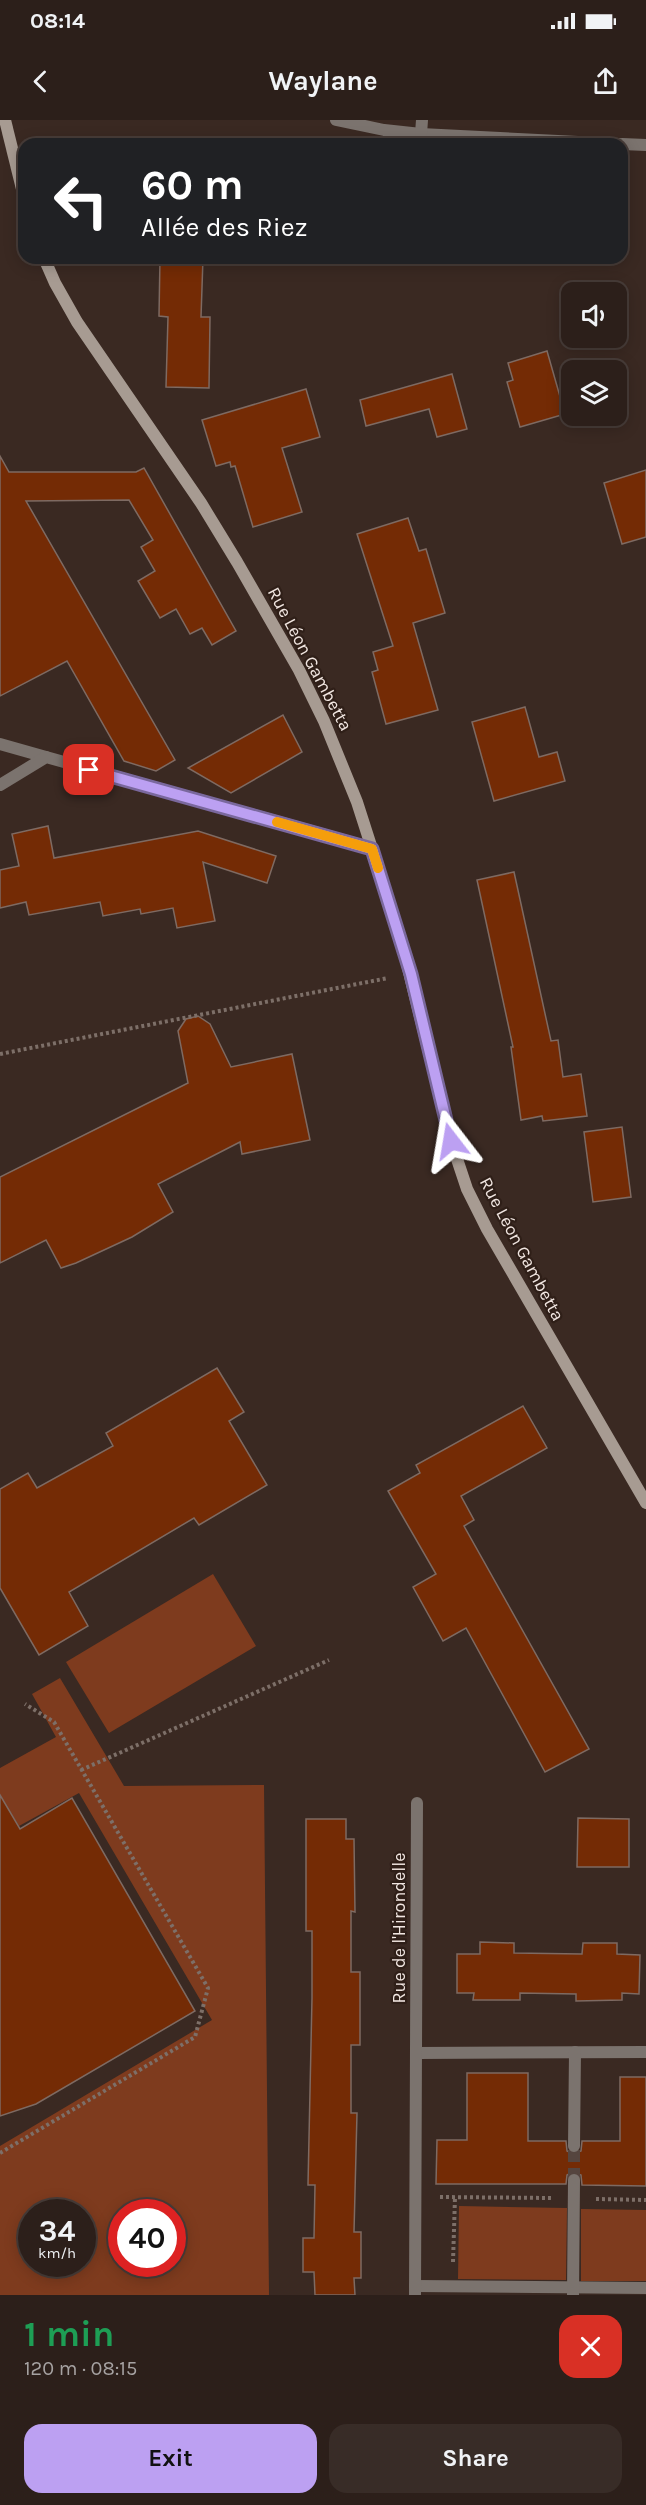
<!DOCTYPE html>
<meta charset="utf-8">
<style>
body{margin:0;font-family:Karla,sans-serif;background:#382c27;color:#f1f3f6;height:100vh;display:flex;flex-direction:column;font-size:22px;white-space:nowrap}
*{box-sizing:border-box;margin:0}
p{font-size:20px;color:#a6a2a2}
.icon{flex:none;width:33px;height:33px;fill:none;stroke:currentColor;stroke-width:2;stroke-linecap:round;stroke-linejoin:round}
.map{position:relative;height:2175px;overflow:hidden}
.panel{display:flex;flex-direction:column;background:#2c1f1a;flex:1}
.panel>*{flex:none}
.hud{position:absolute;left:18px;top:18px;width:610px;height:126px;border-radius:18px;box-shadow:0 3px 15px #0003,0 0 0 2px #483d39;background:#202124;color:#fff;overflow:hidden}
.tools{position:absolute;left:561px;top:162px;display:grid;gap:12px}
.tools a{display:grid;place-items:center;width:66px;height:66px;border-radius:12px;background:#2c1f1a;box-shadow:0 3px 15px #0003,0 0 0 2px #483d39;font-size:30px}
.speed{position:absolute;left:18px;top:2079px;display:flex;gap:12px;font-size:30px;font-weight:700;text-align:center}
.speed>*{display:grid;place-content:center;width:78px;height:78px;border-radius:50%;background:#2c1f1a;box-shadow:0 3px 15px #0003,0 0 0 2px #483d39;line-height:1}
.speed small{font-size:15px;font-weight:400}
.speed .limit{border:9px solid #d22;background:#fff;color:#111}
.pin{position:absolute;display:grid;place-items:center;width:51px;height:51px;color:#fff;margin:-26px;border-radius:12px;box-shadow:0 3px 9px #0006}
.me{position:absolute;width:66px;margin:-33px;rotate:346deg;stroke-linejoin:round;filter:drop-shadow(0 0 4px #0008)}
.turn{display:flex;align-items:center;gap:21px;height:126px;padding:0 24px;font-size:27px}
.turn .icon{width:78px;height:78px;stroke-width:2.5}
.turn b{display:block;font-size:42px;line-height:51px}
.round{display:grid;place-items:center;flex:none;width:63px;height:63px;border-radius:18px;background:#382c27}
.head{display:flex;align-items:center;justify-content:space-between;height:102px;padding:0 24px}
h1{font-size:36px;font-weight:700;line-height:45px;color:#1e9e55}
.primary-button{display:flex;gap:12px;margin-top:auto;padding:12px 24px}
.primary-button a{flex:1;height:69px;border-radius:18px;background:#bca0f2;color:#111;font-size:24px;font-weight:700;line-height:69px;text-align:center}
.primary-button a+a{background:#382c27;color:#f1f3f6}
.status{display:flex;justify-content:space-between;align-items:center;height:42px;padding:0 30px;background:#2c1f1a;direction:ltr}
.status svg{height:16px;fill:currentColor}
header{display:flex;justify-content:space-between;align-items:center;height:78px;padding:0 24px;background:#2c1f1a;font-size:27px;font-weight:700}
.map>svg:first-child{display:block}
.green{fill:#7e3b1e;fill-rule:evenodd}
.building{fill:#742b05;stroke:#7e6a62;stroke-width:1.5}
.lines{fill:none;stroke-linecap:round;stroke-linejoin:round}
.street-tunnel{stroke:#55453f;stroke-width:12;stroke-dasharray:12 6;stroke-linecap:butt}
.path{stroke:#7d6f68;stroke-width:4;stroke-dasharray:3 3;stroke-linecap:butt}
.street{stroke:#7b736e;stroke-width:12}
.secondary{stroke:#a79b92;stroke-width:12}
.route-casing{stroke:#7a689d;stroke-width:15}
.route{stroke:#bca0f2;stroke-width:10}
.slow{stroke:#f59e0b;stroke-width:10}
.labels{text-anchor:middle;dominant-baseline:central;stroke-width:4.5;stroke-linejoin:round;paint-order:stroke}
.street-label{font-size:18px;fill:#f1e6e1;stroke:#2f1f18}
</style>
<div class="status"><b>08:14</b><svg viewBox="0 0 49 12"><path d="M0 12V9h3v3zM5 12V6h3v6zM10 12V3h3v9zM15 12V0h3v12zM26 1h20v11H26zM47 4h2v5h-2z"/></svg></div>
<header><svg class="icon" aria-label="back" viewBox="0 0 24 24"><path d="M15 5l-7 7 7 7"/></svg>Waylane<svg class="icon" aria-label="share" viewBox="0 0 24 24"><path d="M12 15V3M7 8l5-5 5 5M5 13v7h14v-7"/></svg></header>
<div class="map">
<svg width="646" height="2175" viewBox="0 0 646 2175">
<rect width="100%" height="100%" fill="#3a2922"/>
<!-- green -->
<g class="green">
<polygon points="213,1454 256,1526 109,1613 66,1542"/>
<path d="M60 1558 124 1666 264 1665 269 2175H0V2026L212 1900 79 1673 19 1706 11 1693 0 1699V1648L56 1617 32 1574ZM32 2092H82V2144H32ZM122 2092H172V2144H122Z"/>
<polygon points="459,2086 567,2088 566,2160 458,2159"/>
<polygon points="581,2089 646,2090 646,2161 581,2161"/>
</g>
<!-- building -->
<g class="building">
<polygon points="160,138 203,138 201,197 210,197 209,268 166,267 168,197 159,196"/>
<polygon points="547,231 565,294 520,307 507,262 513,260 508,243"/>
<polygon points="452,254 467,309 437,317 429,289 366,306 360,280"/>
<polygon points="306,269 320,317 282,328 302,392 253,407 235,346 231,347 230,342 216,346 202,300"/>
<polygon points="0,336 9,352 136,352 144,348 236,511 212,525 202,508 190,514 176,489 160,498 138,461 155,451 141,427 153,420 129,380 26,381 175,640 156,651 124,641 67,541 0,576"/>
<polygon points="646,350 646,417 622,424 604,363"/>
<polygon points="408,398 419,431 426,429 445,493 413,503 438,590 386,604 372,552 378,550 373,532 393,526 357,414"/>
<polygon points="525,587 539,637 557,632 565,661 494,681 472,602"/>
<polygon points="283,595 302,632 231,673 188,648"/>
<polygon points="48,706 54,738 198,711 276,736 267,763 203,742 215,801 177,808 173,788 141,794 140,789 103,796 100,782 29,795 26,782 0,788 0,750 19,746 12,714"/>
<polygon points="514,752 551,921 558,920 563,957 581,954 587,996 543,1001 542,996 521,1000 511,927 513,927 477,760"/>
<polygon points="198,896 210,904 231,947 292,934 310,1020 242,1034 240,1022 158,1064 173,1092 132,1117 76,1143 61,1148 46,1120 0,1143 0,1057 188,963 178,911 186,899"/>
<polygon points="622,1007 631,1077 593,1082 584,1012"/>
<polygon points="217,1248 244,1292 229,1301 267,1365 199,1405 194,1398 69,1472 88,1506 39,1535 0,1468 0,1369 28,1353 37,1368 113,1326 106,1313"/>
<polygon points="523,1286 547,1328 461,1376 474,1400 464,1406 589,1629 545,1652 466,1508 443,1521 413,1467 436,1454 388,1371 420,1353 416,1345"/>
<polygon points="0,1675 20,1709 72,1678 195,1891 36,1984 0,1996"/>
<polygon points="578,1698 629,1699 629,1747 577,1747"/>
<polygon points="306,1699 346,1699 346,1719 354,1719 355,1792 351,1791 351,1852 360,1852 360,1925 351,1925 351,1993 357,1993 354,2112 361,2112 361,2158 354,2158 355,2175 315,2175 314,2152 303,2152 303,2118 314,2118 315,2065 308,2065 312,1878 312,1811 306,1811"/>
<polygon points="480,1822 514,1823 514,1833 582,1834 583,1823 617,1823 617,1834 640,1835 639,1874 622,1873 622,1880 576,1881 576,1874 520,1873 520,1880 473,1880 474,1873 457,1873 457,1834 480,1834"/>
<polygon points="467,1953 528,1953 528,2021 566,2021 567,2031 573,2034 581,2031 582,2021 620,2021 620,1957 646,1957 646,2066 582,2065 581,2055 573,2052 567,2055 566,2064 436,2064 437,2020 467,2020"/>
</g>
<g class="lines">
<!-- street-tunnel -->
<polyline class="street-tunnel" points="574,2060 574,2026"/>
<!-- path -->
<g class="path">
<polyline points="0,934 388,858"/>
<polyline points="81,1650 329,1540"/>
<polyline points="0,2033 195,1917 208,1868 54,1602 25,1584"/>
<polyline points="440,2077 552,2078"/>
<polyline points="596,2079 646,2080"/>
<polyline points="453,2142 455,2077"/>
</g>
<!-- street -->
<g class="street">
<polyline points="336,0 384,10 421,14 618,24"/>
<polyline points="421,14 422,0"/>
<polyline points="622,24 646,25"/>
<polyline points="0,624 46,637"/>
<polyline points="0,665 46,637 372,728"/>
<polyline points="417,1933 646,1932"/>
<polyline points="574,2026 575,1932"/>
<polyline points="415,2166 646,2168"/>
<polyline points="415,2175 417,1683"/>
<polyline points="573,2175 574,2060"/>
</g>
<!-- secondary -->
<g class="secondary">
<polyline points="5,0 24,77"/>
<polyline points="44,138 55,163 77,202 201,383 237,442 299,550 324,601 357,682 400,816 451,1021 467,1069 487,1109 646,1383"/>
</g>
</g>
<g class="lines">
<!-- route casing -->
<g class="route-casing">
<polyline id="route" points="89,650 372,729 411,854 451,1021"/>
</g>
<!-- route -->
<use href="#route" class="route"/>
<!-- slow -->
<polyline class="slow" points="277,702 372,729 378,748"/>
</g>
<g class="labels">
<!-- street labels -->
<g class="street-label">
<text transform="translate(310 539) rotate(62)">Rue Léon Gambetta</text>
<text transform="translate(522 1129) rotate(62)">Rue Léon Gambetta</text>
<text transform="translate(399 1808) rotate(-90)">Rue de l'Hirondelle</text>
</g>
</g>
</svg>
<div class="tools">
<a><svg class="icon" aria-label="sound" viewBox="0 0 24 24"><path d="M4 9h4l5-4v14l-5-4H4zM17 9q2 3 0 6"/></svg></a>
<a><svg class="icon" aria-label="layers" viewBox="0 0 24 24"><path d="M12 4l9 5-9 5-9-5zM3 14l9 5 9-5"/></svg></a>
</div>
<div class="speed"><div>34<small>km/h</small></div><div class="limit">40</div></div>
<div class="pin" style="left:89px;top:650px;background:#d93025"><svg class="icon" aria-label="arrive" viewBox="0 0 24 24"><path d="M6 21V4h12l-3 4 3 4H6"/></svg></div>
<svg class="me" style="left:451px;top:1021px" viewBox="-20 -20 40 40"><path d="M0-17L14 15 0 8-14 15z" fill="#bca0f2" stroke="#fff" stroke-width="4"/></svg>
<div class="hud">
<div class="turn"><svg class="icon" aria-label="left" viewBox="0 0 24 24"><path d="M17 20v-9H6M10 6l-5 5 5 5"/></svg><div><b>60 m</b>Allée des Riez</div></div>
</div>
</div>
<section class="panel">
<div class="head"><div><h1>1 min</h1><p>120 m · 08:15</p></div><a class="round" style="background:#d93025;color:#fff"><svg class="icon" aria-label="close" viewBox="0 0 24 24"><path d="M6 6l12 12M18 6L6 18"/></svg></a></div>
<div class="primary-button"><a>Exit</a><a>Share</a></div>
</section>
